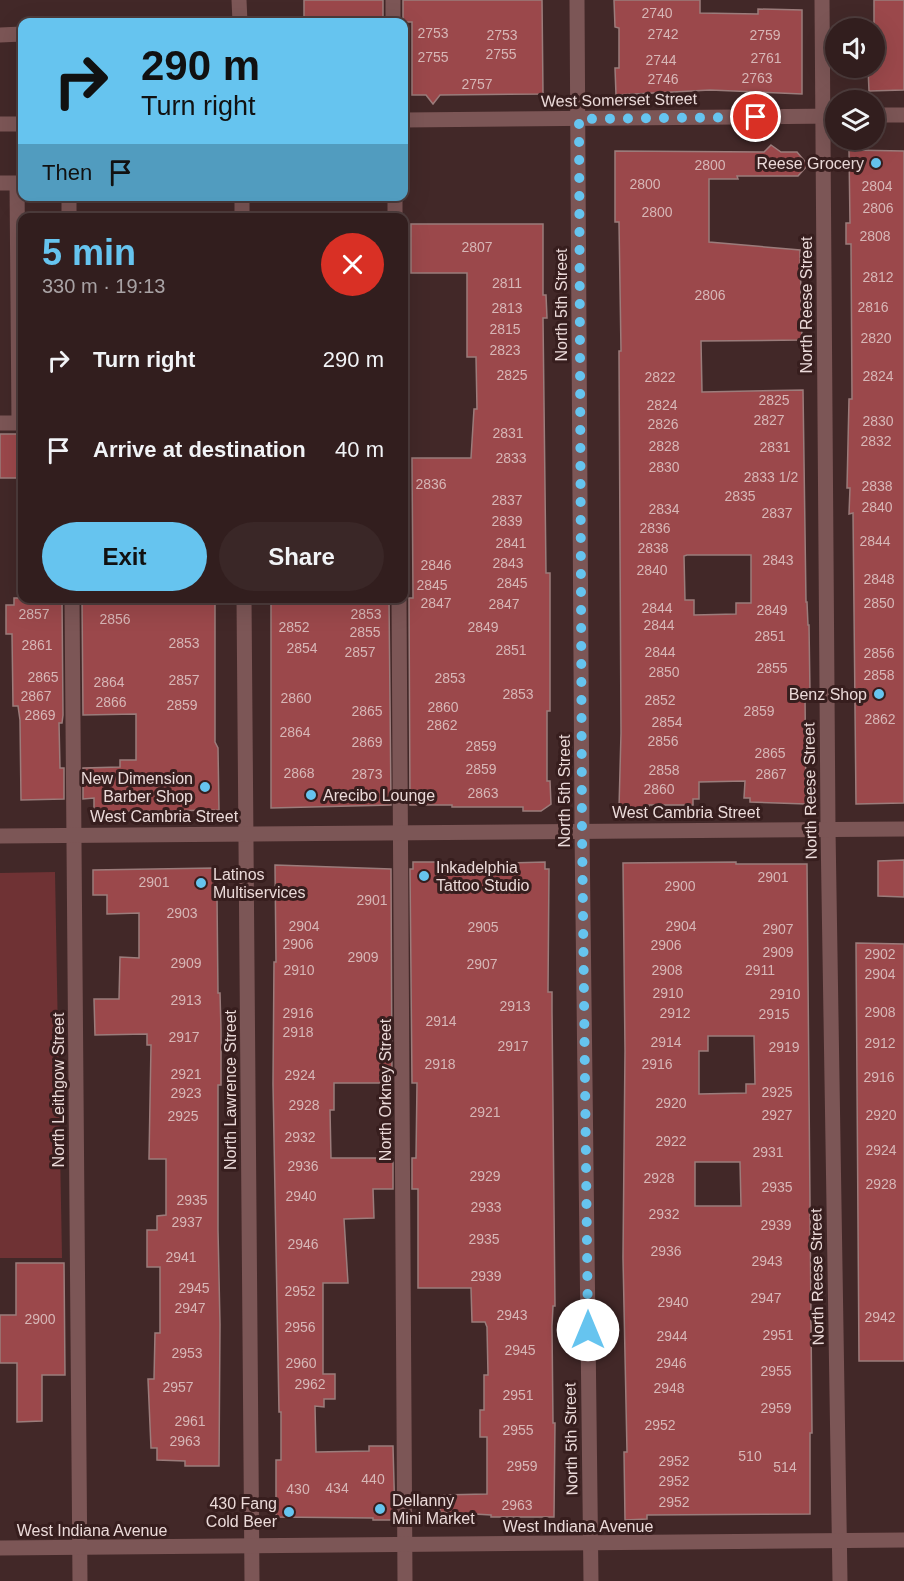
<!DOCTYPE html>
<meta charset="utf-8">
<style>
body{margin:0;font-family:Arial,sans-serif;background:#3a2727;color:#f1f3f6;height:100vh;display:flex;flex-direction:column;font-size:22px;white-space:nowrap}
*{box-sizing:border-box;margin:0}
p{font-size:20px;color:#a8a2a4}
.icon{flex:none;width:33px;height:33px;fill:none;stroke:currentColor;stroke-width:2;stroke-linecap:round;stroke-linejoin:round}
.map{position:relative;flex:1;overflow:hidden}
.sheet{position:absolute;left:18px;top:213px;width:390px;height:390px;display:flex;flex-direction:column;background:#321e1e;border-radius:12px;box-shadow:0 6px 24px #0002,0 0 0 2px #4d3c3c}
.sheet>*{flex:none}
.hud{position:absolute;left:18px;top:18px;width:390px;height:183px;border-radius:12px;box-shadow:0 6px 24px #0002,0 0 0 2px #4d3c3c;background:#66c4ef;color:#111;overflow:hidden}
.controls{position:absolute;left:825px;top:18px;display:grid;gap:12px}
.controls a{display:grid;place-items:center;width:60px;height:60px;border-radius:50%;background:#321e1e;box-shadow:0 6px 24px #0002,0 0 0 2px #4d3c3c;font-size:30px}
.pin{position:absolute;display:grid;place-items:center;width:51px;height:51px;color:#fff;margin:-26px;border:3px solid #fff;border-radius:50%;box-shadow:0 2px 6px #0007}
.me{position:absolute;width:66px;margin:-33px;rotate:0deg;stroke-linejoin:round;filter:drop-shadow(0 0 4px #0008)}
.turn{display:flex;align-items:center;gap:21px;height:126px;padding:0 24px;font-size:27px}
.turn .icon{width:78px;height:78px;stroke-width:2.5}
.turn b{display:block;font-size:42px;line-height:51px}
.then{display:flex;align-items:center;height:57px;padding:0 24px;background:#0003;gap:12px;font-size:22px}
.round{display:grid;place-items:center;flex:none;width:63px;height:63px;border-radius:32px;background:#3a2727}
.headline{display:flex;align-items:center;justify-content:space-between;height:102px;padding:0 24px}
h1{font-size:36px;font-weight:700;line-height:45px;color:#66c4ef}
.button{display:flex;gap:12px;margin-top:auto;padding:12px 24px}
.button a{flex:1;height:69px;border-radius:36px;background:#66c4ef;color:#111;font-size:24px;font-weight:700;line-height:69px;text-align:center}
.button a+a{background:#3a2727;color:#f1f3f6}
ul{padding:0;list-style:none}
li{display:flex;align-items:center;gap:18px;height:90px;padding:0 24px}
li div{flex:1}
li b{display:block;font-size:22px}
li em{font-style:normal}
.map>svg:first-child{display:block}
.green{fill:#6f3234}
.building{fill:#9b484b;stroke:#9b7c7b;stroke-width:1.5;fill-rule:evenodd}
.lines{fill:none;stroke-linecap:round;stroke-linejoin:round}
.minor{stroke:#7c5656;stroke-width:15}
.route{stroke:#66c4ef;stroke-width:10;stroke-dasharray:0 18}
.poi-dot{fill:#66c4ef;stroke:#371e1e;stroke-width:2}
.labels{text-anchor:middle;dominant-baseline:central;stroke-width:6;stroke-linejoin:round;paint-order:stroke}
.number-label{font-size:14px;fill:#d7b6b6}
.street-label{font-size:16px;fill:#ebdad9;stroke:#371e1e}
.poi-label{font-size:16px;fill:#ebdad9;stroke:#371e1e;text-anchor:end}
</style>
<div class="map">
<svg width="904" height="1581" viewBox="0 0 904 1581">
<rect width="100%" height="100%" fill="#422828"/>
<!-- green -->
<polygon class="green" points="55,872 62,1258 0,1258 0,873"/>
<!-- building -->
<g class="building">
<rect x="304" y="0" width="79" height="22"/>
<polygon points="403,0 542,0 543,94 440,95 433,104 426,95 412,95 412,22 403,22"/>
<polygon points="614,0 700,0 700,13 758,14 758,9 802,10 802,94 710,90 616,95 615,68 619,68 619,28 615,27"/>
<polygon points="874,0 904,0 904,90 869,91 868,68 874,68"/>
<path d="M771 145 781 152H797L808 165 798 176H737L738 179H709V242L800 250 802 340 701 341 702 392 803 390 806 602H807L808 625H809L810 694H805L806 804 750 802V798H744L745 781 699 782V799H693V805H649V808H619L621 733 619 351H621L619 222H615V151L764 152ZM687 555H751V603H736V614L694 615V600H685L684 556Z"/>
<polygon points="849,150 904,151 904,803 856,804 853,513 849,514 850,488 847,488 849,399 852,399 851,244 846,244 846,223 850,223"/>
<polygon points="411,224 543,224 543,295 546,295 547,318 543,318 546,573 550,573 550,711 547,711 547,781 550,781 551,804 541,811 523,811 523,807 452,807 452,805 410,805 409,598 413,598 412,458 471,458 474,409 477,409 476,357 467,357 467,273 411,273"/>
<rect x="0" y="434" width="22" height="44"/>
<polygon points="14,598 62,598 63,715 62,723 59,723 60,768 64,768 64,799 21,800 20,720 18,706 13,706 12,634 6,634 6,605 14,605"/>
<polygon points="82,598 215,598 215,742 218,748 219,810 94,812 94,798 83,799 83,768 120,767 120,760 136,760 136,714 83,715"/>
<polygon points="271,598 389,598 391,805 271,808"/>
<polygon points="904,860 904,897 878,896 878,861"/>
<polygon points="413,862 437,862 436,865 545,862 545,869 549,869 548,992 552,992 552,1011 555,1306 553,1306 552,1326 553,1423 555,1423 554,1517 491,1517 491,1515 440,1512 440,1495 487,1494 487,1437 480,1437 480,1410 484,1410 484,1375 488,1375 487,1327 485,1322 472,1322 471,1288 418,1288 418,1189 412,1189 412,1158 416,1158 417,1083 412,1083 410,869 413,869"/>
<path d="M736 862V864H807L812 1433H810V1514L647 1515V1519L625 1520 624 1452H627L623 1258 625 1051 623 863ZM708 1036H754L755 1084H746V1093L699 1094V1051H708ZM695 1162H740L741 1206H695Z"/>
<polygon points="275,865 391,869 392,1083 334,1083 334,1110 330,1110 331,1158 393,1158 393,1189 373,1189 374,1218 344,1219 348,1283 323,1283 323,1374 335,1374 335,1399 324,1399 324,1407 315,1406 316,1452 369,1451 369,1446 393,1446 395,1520 373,1520 373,1518 276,1517 276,1460 281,1460 281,1412 279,1412 273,1084 274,962 276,962"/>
<polygon points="214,868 215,897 217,897 218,993 220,993 221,1029 221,1085 218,1085 218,1230 220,1324 219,1466 185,1466 185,1461 157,1460 157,1448 151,1448 148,1379 154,1379 155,1333 160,1333 160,1267 147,1267 147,1230 157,1230 157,1216 166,1215 166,1159 149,1159 151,1045 147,1045 147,1034 95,1035 94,999 119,999 120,957 139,958 139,913 107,914 107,895 93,895 93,870"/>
<polygon points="856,943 904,944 904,1361 859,1361"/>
<polygon points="16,1263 64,1263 65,1375 42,1375 42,1421 17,1422 17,1363 0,1363 0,1315 16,1315"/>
</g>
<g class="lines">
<!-- minor -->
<g class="minor">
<polyline points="239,0 240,22"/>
<polyline points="393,0 393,22"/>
<polyline points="577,0 582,831 591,1581"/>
<polyline points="822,0 828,829 840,1581"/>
<polyline points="0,35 22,34"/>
<polyline points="874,115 904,115"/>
<polyline points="404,120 836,116"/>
<polyline points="0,124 22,124"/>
<polyline points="0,183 17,183 19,423 0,423"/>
<polyline points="69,196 69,218"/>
<polyline points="242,196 242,218"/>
<polyline points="395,196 395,218"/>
<polyline points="72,598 80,1581"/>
<polyline points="244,598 252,1581"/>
<polyline points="399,598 405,1581"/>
<polyline points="0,836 904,829"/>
<polyline points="0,1548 904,1540"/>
</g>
</g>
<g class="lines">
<!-- route -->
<polyline class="route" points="588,1330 582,831 579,119 756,117"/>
</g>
<!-- markers -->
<g class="poi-dot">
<circle cx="876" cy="163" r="6"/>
<circle cx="879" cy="694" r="6"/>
<circle cx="205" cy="787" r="6"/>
<circle cx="311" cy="795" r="6"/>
<circle cx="424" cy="876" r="6"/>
<circle cx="201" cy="883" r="6"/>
<circle cx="380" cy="1509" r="6"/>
<circle cx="289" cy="1512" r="6"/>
</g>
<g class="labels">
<!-- number labels -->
<g class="number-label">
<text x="657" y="13">2740</text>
<text x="433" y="33">2753</text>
<text x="663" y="34">2742</text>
<text x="502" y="35">2753</text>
<text x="765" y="35">2759</text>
<text x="501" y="54">2755</text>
<text x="433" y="57">2755</text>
<text x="766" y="58">2761</text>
<text x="661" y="60">2744</text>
<text x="757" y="78">2763</text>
<text x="663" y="79">2746</text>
<text x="477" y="84">2757</text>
<text x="710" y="165">2800</text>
<text x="645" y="184">2800</text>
<text x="877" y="186">2804</text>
<text x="878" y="208">2806</text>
<text x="657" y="212">2800</text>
<text x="875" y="236">2808</text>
<text x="477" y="247">2807</text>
<text x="878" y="277">2812</text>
<text x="507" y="283">2811</text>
<text x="710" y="295">2806</text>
<text x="873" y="307">2816</text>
<text x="507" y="308">2813</text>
<text x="505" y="329">2815</text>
<text x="876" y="338">2820</text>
<text x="505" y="350">2823</text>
<text x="512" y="375">2825</text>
<text x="878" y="376">2824</text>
<text x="660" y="377">2822</text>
<text x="774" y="400">2825</text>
<text x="662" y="405">2824</text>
<text x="769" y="420">2827</text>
<text x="878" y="421">2830</text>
<text x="663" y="424">2826</text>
<text x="508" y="433">2831</text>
<text x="876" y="441">2832</text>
<text x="664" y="446">2828</text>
<text x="775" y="447">2831</text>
<text x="511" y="458">2833</text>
<text x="664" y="467">2830</text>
<text x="771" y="477">2833 1/2</text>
<text x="431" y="484">2836</text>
<text x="877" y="486">2838</text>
<text x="740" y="496">2835</text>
<text x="507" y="500">2837</text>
<text x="877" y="507">2840</text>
<text x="664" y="509">2834</text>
<text x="777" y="513">2837</text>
<text x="507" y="521">2839</text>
<text x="655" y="528">2836</text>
<text x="875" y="541">2844</text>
<text x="511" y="543">2841</text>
<text x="653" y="548">2838</text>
<text x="778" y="560">2843</text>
<text x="508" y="563">2843</text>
<text x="436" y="565">2846</text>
<text x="652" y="570">2840</text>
<text x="879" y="579">2848</text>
<text x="512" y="583">2845</text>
<text x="432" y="585">2845</text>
<text x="436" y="603">2847</text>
<text x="879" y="603">2850</text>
<text x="504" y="604">2847</text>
<text x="657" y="608">2844</text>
<text x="772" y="610">2849</text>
<text x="34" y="614">2857</text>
<text x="366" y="614">2853</text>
<text x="115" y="619">2856</text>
<text x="659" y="625">2844</text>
<text x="294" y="627">2852</text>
<text x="483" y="627">2849</text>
<text x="365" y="632">2855</text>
<text x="770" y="636">2851</text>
<text x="184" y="643">2853</text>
<text x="37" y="645">2861</text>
<text x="302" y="648">2854</text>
<text x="511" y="650">2851</text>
<text x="360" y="652">2857</text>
<text x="660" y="652">2844</text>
<text x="879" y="653">2856</text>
<text x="772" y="668">2855</text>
<text x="664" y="672">2850</text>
<text x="879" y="675">2858</text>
<text x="43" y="677">2865</text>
<text x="450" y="678">2853</text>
<text x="184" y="680">2857</text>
<text x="109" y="682">2864</text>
<text x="518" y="694">2853</text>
<text x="36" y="696">2867</text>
<text x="296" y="698">2860</text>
<text x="660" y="700">2852</text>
<text x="111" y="702">2866</text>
<text x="182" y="705">2859</text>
<text x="443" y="707">2860</text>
<text x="367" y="711">2865</text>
<text x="759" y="711">2859</text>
<text x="40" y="715">2869</text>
<text x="880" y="719">2862</text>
<text x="667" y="722">2854</text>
<text x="442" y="725">2862</text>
<text x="295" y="732">2864</text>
<text x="663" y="741">2856</text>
<text x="367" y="742">2869</text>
<text x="481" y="746">2859</text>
<text x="770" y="753">2865</text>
<text x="481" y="769">2859</text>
<text x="664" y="770">2858</text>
<text x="299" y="773">2868</text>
<text x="367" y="774">2873</text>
<text x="771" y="774">2867</text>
<text x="659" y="789">2860</text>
<text x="483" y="793">2863</text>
<text x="773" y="877">2901</text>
<text x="154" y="882">2901</text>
<text x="680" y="886">2900</text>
<text x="372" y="900">2901</text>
<text x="182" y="913">2903</text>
<text x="304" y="926">2904</text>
<text x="681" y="926">2904</text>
<text x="483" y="927">2905</text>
<text x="778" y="929">2907</text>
<text x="298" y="944">2906</text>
<text x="666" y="945">2906</text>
<text x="778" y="952">2909</text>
<text x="880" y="954">2902</text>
<text x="363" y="957">2909</text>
<text x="186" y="963">2909</text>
<text x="482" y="964">2907</text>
<text x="299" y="970">2910</text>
<text x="667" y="970">2908</text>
<text x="760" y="970">2911</text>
<text x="880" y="974">2904</text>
<text x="668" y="993">2910</text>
<text x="785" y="994">2910</text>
<text x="186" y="1000">2913</text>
<text x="515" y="1006">2913</text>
<text x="880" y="1012">2908</text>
<text x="298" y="1013">2916</text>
<text x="675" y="1013">2912</text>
<text x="774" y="1014">2915</text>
<text x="441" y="1021">2914</text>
<text x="298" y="1032">2918</text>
<text x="184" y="1037">2917</text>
<text x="666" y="1042">2914</text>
<text x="880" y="1043">2912</text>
<text x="513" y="1046">2917</text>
<text x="784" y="1047">2919</text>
<text x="440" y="1064">2918</text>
<text x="657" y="1064">2916</text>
<text x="186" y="1074">2921</text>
<text x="300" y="1075">2924</text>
<text x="879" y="1077">2916</text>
<text x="777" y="1092">2925</text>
<text x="186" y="1093">2923</text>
<text x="671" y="1103">2920</text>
<text x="304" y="1105">2928</text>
<text x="485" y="1112">2921</text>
<text x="777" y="1115">2927</text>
<text x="881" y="1115">2920</text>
<text x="183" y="1116">2925</text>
<text x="300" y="1137">2932</text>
<text x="671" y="1141">2922</text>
<text x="881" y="1150">2924</text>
<text x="768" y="1152">2931</text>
<text x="303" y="1166">2936</text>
<text x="485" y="1176">2929</text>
<text x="659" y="1178">2928</text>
<text x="881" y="1184">2928</text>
<text x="777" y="1187">2935</text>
<text x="301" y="1196">2940</text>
<text x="192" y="1200">2935</text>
<text x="486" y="1207">2933</text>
<text x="664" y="1214">2932</text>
<text x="187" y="1222">2937</text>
<text x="776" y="1225">2939</text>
<text x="484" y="1239">2935</text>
<text x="303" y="1244">2946</text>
<text x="666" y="1251">2936</text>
<text x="181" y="1257">2941</text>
<text x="767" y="1261">2943</text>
<text x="486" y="1276">2939</text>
<text x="194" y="1288">2945</text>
<text x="300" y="1291">2952</text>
<text x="766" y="1298">2947</text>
<text x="673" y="1302">2940</text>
<text x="190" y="1308">2947</text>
<text x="512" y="1315">2943</text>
<text x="880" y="1317">2942</text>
<text x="40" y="1319">2900</text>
<text x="300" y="1327">2956</text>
<text x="778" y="1335">2951</text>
<text x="672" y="1336">2944</text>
<text x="520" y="1350">2945</text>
<text x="187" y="1353">2953</text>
<text x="301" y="1363">2960</text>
<text x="671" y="1363">2946</text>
<text x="776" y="1371">2955</text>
<text x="310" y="1384">2962</text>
<text x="178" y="1387">2957</text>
<text x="669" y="1388">2948</text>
<text x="518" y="1395">2951</text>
<text x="776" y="1408">2959</text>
<text x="190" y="1421">2961</text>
<text x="660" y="1425">2952</text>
<text x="518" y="1430">2955</text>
<text x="185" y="1441">2963</text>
<text x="750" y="1456">510</text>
<text x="674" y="1461">2952</text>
<text x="522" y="1466">2959</text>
<text x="785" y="1467">514</text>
<text x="373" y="1479">440</text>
<text x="674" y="1481">2952</text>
<text x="337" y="1488">434</text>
<text x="298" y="1489">430</text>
<text x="674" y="1502">2952</text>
<text x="517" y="1505">2963</text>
</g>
<!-- street labels -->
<g class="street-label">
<text transform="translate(619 100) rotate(-1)">West Somerset Street</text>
<text transform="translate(561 305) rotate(-90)">North 5th Street</text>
<text transform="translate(806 305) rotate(-90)">North Reese Street</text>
<text transform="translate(564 791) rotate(-90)">North 5th Street</text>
<text transform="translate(810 791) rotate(-91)">North Reese Street</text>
<text x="686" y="812">West Cambria Street</text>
<text x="164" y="816">West Cambria Street</text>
<text transform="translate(58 1090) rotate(-90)">North Leithgow Street</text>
<text transform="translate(230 1090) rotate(-90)">North Lawrence Street</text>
<text transform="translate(385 1090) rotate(-90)">North Orkney Street</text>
<text transform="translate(817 1277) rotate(-91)">North Reese Street</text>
<text transform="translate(571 1439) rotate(-91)">North 5th Street</text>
<text x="578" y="1526">West Indiana Avenue</text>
<text x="92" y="1530">West Indiana Avenue</text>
</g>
<!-- poi labels -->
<g class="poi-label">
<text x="864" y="163">Reese Grocery</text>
<text x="867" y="694">Benz Shop</text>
<text x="193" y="778">New Dimension<tspan x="193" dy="18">Barber Shop</tspan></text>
<text x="323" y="795" text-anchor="start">Arecibo Lounge</text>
<text x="436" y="867" text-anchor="start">Inkadelphia<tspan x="436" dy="18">Tattoo Studio</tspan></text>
<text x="213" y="874" text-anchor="start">Latinos<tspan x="213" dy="18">Multiservices</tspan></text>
<text x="392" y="1500" text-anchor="start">Dellanny<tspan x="392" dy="18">Mini Market</tspan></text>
<text x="277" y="1503">430 Fang<tspan x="277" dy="18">Cold Beer</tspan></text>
</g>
</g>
</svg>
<div class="controls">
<a><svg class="icon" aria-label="sound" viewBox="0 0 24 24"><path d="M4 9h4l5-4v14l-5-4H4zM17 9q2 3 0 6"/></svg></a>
<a><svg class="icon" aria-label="layers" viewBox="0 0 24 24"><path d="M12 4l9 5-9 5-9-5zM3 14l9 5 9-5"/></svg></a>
</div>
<div class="pin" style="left:756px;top:117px;background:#d93025"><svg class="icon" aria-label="arrive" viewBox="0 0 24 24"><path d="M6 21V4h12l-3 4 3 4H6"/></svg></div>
<svg class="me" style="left:588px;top:1330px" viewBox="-20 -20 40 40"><circle r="19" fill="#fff"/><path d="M0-13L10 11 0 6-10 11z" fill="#66c4ef"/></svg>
<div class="hud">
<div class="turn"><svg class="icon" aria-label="right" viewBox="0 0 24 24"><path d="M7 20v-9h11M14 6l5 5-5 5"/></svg><div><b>290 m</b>Turn right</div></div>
<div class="then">Then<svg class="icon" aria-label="arrive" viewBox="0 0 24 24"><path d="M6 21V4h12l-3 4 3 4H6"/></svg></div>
</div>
<section class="sheet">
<div class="headline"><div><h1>5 min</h1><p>330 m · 19:13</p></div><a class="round" style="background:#d93025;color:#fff"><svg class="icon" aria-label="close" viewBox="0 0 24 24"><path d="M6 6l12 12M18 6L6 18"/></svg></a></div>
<ul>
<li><svg class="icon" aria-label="right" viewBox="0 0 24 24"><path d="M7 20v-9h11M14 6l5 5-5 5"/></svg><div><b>Turn right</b></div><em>290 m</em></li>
<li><svg class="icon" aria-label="arrive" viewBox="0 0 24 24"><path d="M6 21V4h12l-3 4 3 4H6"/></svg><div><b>Arrive at destination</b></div><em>40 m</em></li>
</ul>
<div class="button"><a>Exit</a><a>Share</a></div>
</section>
</div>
